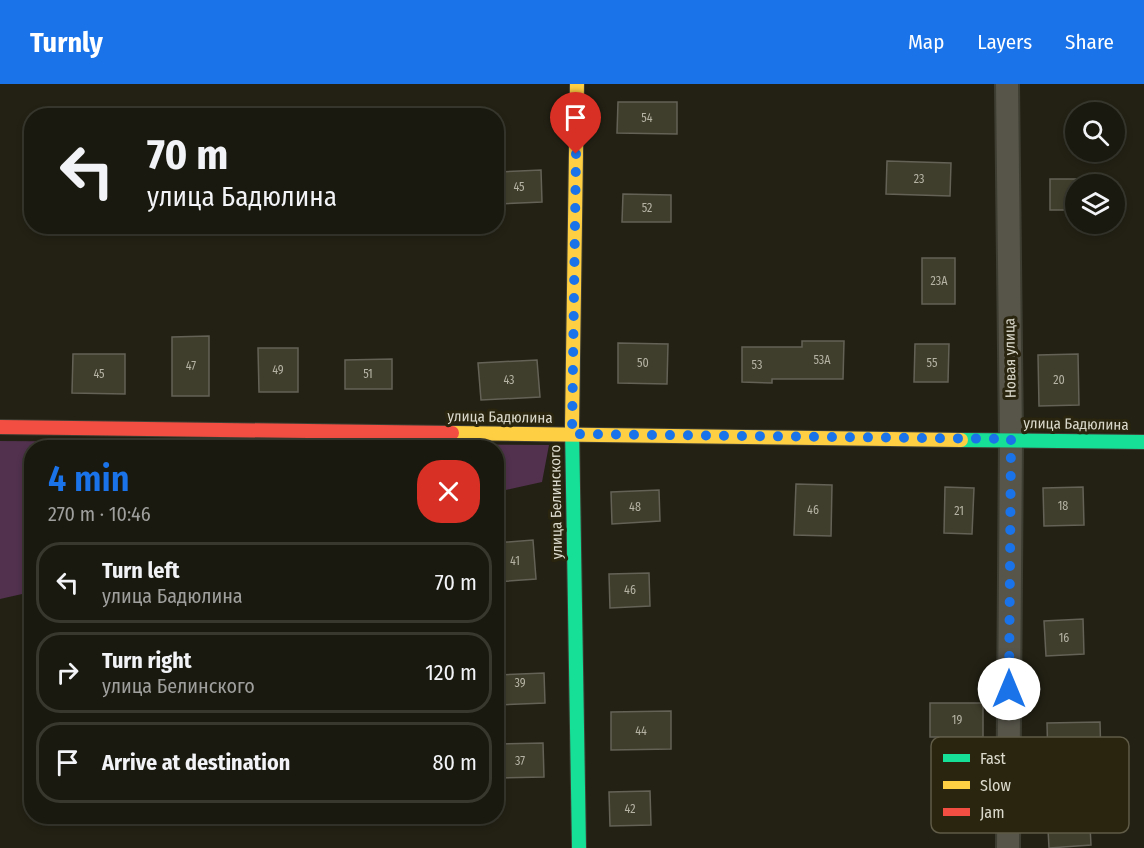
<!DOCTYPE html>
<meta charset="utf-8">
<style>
body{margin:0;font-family:"Fira Sans Condensed",sans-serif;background:#232218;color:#f1f3f6;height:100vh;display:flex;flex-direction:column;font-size:22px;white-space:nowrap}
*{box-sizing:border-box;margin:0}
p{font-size:20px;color:#9fa09e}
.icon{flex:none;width:33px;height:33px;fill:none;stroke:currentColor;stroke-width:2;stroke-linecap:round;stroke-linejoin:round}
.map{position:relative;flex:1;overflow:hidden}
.details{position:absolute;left:24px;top:356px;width:480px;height:384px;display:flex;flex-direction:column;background:#1a190f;border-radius:24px;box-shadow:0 3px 9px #0003,0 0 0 2px #38382f}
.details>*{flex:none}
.guide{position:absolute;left:24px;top:24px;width:480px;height:126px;border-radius:24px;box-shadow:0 3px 9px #0003,0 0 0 2px #38382f;background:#1a190f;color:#f1f3f6;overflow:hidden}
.tools{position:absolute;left:1065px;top:18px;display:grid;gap:12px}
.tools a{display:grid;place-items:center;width:60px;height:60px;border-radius:50%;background:#1a190f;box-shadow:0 3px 9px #0003,0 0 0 2px #38382f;font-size:30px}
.pin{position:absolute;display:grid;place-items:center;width:51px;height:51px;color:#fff;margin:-62px -26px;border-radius:50% 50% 50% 0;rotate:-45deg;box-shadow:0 0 6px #0007}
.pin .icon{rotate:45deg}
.me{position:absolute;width:66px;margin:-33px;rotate:0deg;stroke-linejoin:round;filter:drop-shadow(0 0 4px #0008)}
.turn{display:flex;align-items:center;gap:21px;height:126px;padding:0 24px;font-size:27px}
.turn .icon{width:78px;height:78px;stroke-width:2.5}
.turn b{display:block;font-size:42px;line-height:51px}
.round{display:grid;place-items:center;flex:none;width:63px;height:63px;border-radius:24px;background:#232218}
.headline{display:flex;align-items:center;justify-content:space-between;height:102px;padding:0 24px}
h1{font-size:36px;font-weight:600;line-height:45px;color:#1a73e8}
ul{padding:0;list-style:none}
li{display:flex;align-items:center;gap:18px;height:81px;margin:0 12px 9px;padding:0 12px;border:3px solid #38382f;border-radius:24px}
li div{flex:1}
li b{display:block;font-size:22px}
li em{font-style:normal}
header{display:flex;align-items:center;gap:36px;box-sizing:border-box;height:84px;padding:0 30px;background:#1a73e8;color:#fff}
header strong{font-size:28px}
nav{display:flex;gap:33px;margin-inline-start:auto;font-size:21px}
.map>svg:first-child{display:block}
.green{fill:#51314e}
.building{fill:#3f3d2b;stroke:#646257;stroke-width:1.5}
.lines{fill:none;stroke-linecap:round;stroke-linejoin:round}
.street-casing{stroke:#3f3e33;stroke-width:26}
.fast-casing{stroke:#3f3e33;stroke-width:16}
.slow-casing{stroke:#3f3e33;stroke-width:16}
.jam-casing{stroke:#3f3e33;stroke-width:16}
.street{stroke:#57554a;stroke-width:22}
.fast{stroke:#16e098;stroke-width:14}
.slow{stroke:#ffcf43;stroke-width:14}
.jam{stroke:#f24e42;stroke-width:14}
.route{stroke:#1a73e8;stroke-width:10;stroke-dasharray:0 18}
.labels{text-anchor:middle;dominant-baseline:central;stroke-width:6;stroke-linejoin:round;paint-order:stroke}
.number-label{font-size:12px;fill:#b5b3a4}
.street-label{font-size:15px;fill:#dcdacd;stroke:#29250e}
.key{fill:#29250e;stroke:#5f5b47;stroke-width:1.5}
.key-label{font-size:16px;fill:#dcdacd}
</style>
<header>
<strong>Turnly</strong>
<nav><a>Map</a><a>Layers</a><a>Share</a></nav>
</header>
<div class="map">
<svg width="1144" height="764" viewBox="0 0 1144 764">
<rect width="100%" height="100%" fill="#232114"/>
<!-- green -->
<polygon class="green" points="0,357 549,361 542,398 497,408 496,363 32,363 31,508 0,515"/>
<!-- building -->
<g class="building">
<polygon points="618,18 677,18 677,50 617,49"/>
<polygon points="887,77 951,79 950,112 886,110"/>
<polygon points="541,86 542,118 496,120 496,88"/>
<rect x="1050" y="95" width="26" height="31"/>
<polygon points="623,110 671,111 671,138 622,138"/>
<rect x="922" y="174" width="33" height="46"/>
<polygon points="209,252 209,312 172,312 172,253"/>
<polygon points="802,257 844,257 843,295 772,295 772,299 742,298 742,263 802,263"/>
<polygon points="618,259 668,260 667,300 618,299"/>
<polygon points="915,260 949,260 948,298 914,298"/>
<polygon points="258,264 298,264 298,308 259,308"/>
<polygon points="73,270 125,270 125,310 72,309"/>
<polygon points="1078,270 1079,321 1039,322 1038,271"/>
<polygon points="392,275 392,305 345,305 345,276"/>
<polygon points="537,276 540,313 481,316 478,279"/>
<polygon points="796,400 832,401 831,452 794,451"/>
<polygon points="945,403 974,404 972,450 944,449"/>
<polygon points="1083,403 1084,441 1044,442 1043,404"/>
<polygon points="659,406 660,437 612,440 611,408"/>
<polygon points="533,456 536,495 496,498 496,459"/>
<polygon points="649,489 650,522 610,524 609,490"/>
<polygon points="1083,535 1084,570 1046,572 1044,537"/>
<polygon points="544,589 545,619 497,621 496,591"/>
<rect x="930" y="619" width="53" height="34"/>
<polygon points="671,627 671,665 611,666 611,628"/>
<polygon points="1100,638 1101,675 1048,677 1047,639"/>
<polygon points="543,659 544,693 496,694 496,660"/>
<polygon points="650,707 651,741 610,742 609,708"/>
<polygon points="1089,723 1091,761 1049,764 1047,726"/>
</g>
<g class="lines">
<!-- street casing -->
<g class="street-casing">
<polyline id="street" points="1007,0 1011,355 1008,764"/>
</g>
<!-- fast casing -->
<g class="fast-casing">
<g id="fast">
<polyline points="572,343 579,764"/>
<polyline points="961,356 1144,358"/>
</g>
</g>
<!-- slow casing -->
<g class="slow-casing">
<g id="slow">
<polyline points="572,343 577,0"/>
<polyline points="452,349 961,356"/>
</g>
</g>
<!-- jam casing -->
<g class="jam-casing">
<polyline id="jam" points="0,343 452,349"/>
</g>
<!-- street -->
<use href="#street" class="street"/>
<!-- fast -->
<use href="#fast" class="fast"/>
<!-- slow -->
<use href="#slow" class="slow"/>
<!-- jam -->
<use href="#jam" class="jam"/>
</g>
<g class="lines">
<!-- route -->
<polyline class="route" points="576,70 572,350 1011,355 1009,605"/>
</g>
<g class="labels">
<!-- number labels -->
<g class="number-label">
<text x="647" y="34">54</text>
<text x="919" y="95">23</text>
<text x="519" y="103">45</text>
<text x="647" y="124">52</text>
<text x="939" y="197">23А</text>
<text x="822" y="276">53А</text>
<text x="643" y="279">50</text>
<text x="932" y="279">55</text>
<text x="757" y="281">53</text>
<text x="191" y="282">47</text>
<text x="278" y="286">49</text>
<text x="99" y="290">45</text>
<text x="368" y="290">51</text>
<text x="509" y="296">43</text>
<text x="1059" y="296">20</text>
<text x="1063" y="422">18</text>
<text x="635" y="423">48</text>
<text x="813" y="426">46</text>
<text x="959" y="427">21</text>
<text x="515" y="477">41</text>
<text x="630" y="506">46</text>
<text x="1064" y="554">16</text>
<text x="520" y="599">39</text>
<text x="957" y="636">19</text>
<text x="641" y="647">44</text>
<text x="520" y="677">37</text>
<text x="630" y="725">42</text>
</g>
<!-- street labels -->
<g class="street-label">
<text transform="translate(1010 274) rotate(-91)">Новая улица</text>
<text transform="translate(500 333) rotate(1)">улица Бадюлина</text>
<text transform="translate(1076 340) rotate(1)">улица Бадюлина</text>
<text transform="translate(556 418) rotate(-91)">улица Белинского</text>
</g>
</g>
<!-- legend -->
<rect x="931" y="653" width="198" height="96" rx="9" class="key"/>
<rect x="943" y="670" width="27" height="8" fill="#16e098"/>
<rect x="943" y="697" width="27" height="8" fill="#ffcf43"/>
<rect x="943" y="724" width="27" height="8" fill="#f24e42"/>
<g class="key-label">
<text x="980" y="680">Fast</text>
<text x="980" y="707">Slow</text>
<text x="980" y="734">Jam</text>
</g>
</svg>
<div class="tools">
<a><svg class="icon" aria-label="search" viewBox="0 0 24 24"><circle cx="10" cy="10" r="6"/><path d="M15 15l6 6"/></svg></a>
<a><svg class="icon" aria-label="layers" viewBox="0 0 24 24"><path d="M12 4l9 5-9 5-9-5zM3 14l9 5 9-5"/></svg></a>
</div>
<div class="pin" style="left:576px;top:70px;background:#d93025"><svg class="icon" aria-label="arrive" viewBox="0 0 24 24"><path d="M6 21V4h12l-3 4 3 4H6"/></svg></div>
<svg class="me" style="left:1009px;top:605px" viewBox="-20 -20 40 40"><circle r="19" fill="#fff"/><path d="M0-13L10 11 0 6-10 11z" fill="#1a73e8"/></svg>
<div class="guide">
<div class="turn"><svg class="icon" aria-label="left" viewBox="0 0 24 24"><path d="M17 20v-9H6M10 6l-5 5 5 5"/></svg><div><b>70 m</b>улица Бадюлина</div></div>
</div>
<section class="details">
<div class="headline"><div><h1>4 min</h1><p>270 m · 10:46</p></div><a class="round" style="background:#d93025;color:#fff"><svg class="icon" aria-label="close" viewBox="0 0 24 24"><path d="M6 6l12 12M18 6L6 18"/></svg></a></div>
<ul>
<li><svg class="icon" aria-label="left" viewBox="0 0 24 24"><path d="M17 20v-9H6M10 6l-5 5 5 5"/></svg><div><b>Turn left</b><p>улица Бадюлина</p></div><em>70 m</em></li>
<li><svg class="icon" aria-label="right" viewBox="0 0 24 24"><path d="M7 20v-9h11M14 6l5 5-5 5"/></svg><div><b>Turn right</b><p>улица Белинского</p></div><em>120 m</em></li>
<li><svg class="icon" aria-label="arrive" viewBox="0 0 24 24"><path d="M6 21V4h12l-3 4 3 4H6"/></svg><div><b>Arrive at destination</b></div><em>80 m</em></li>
</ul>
</section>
</div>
